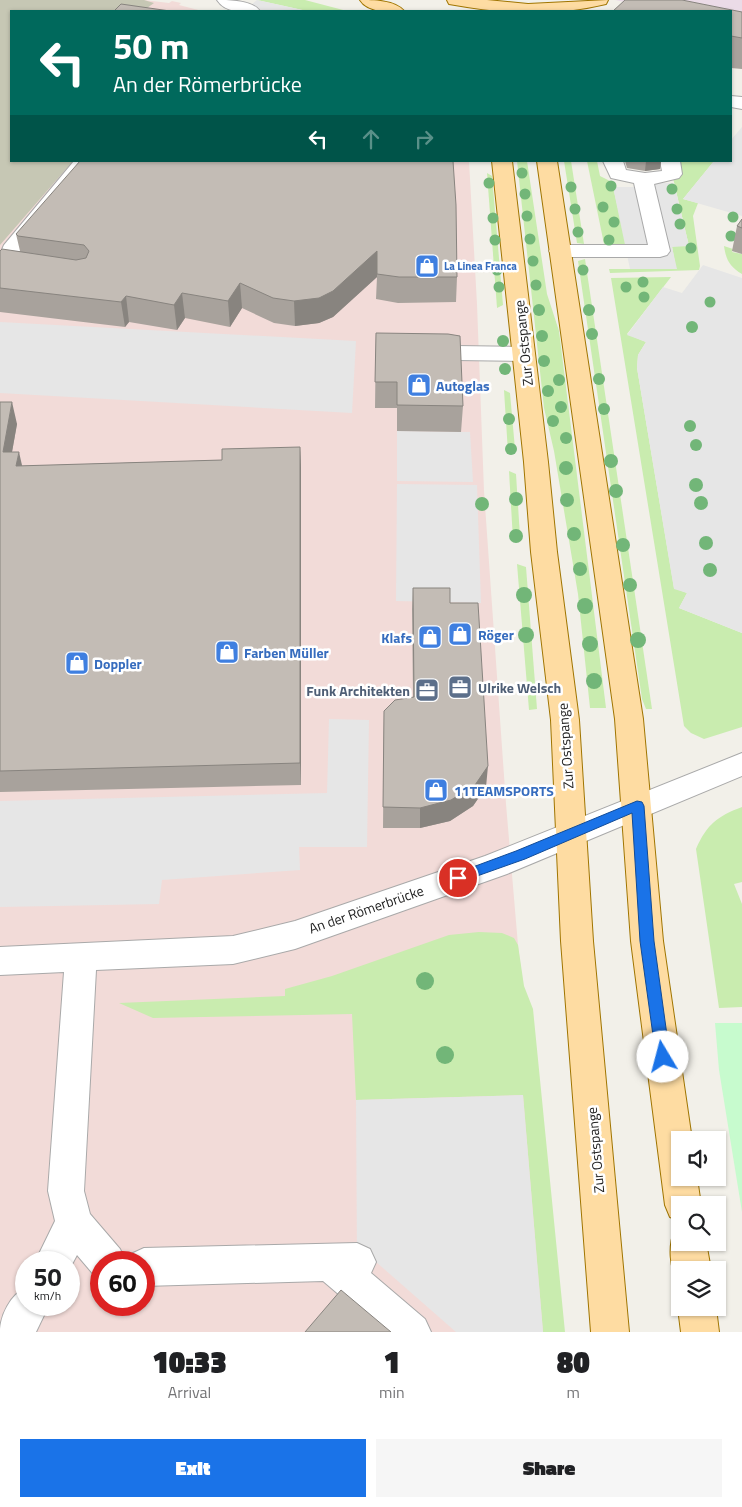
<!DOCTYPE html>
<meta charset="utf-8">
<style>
body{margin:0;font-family:"Titillium Web",sans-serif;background:#f6f6f6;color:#202124;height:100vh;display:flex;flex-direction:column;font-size:19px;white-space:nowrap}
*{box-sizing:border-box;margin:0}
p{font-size:16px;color:#757577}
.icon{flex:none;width:28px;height:28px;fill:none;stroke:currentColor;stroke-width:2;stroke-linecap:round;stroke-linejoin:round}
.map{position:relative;height:1332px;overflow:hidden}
.drawer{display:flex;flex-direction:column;background:#fff;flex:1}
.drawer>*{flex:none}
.top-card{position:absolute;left:10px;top:10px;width:722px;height:152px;border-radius:0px;box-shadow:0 1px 4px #0004;background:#00695c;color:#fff;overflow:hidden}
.fabs{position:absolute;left:671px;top:1131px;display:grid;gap:10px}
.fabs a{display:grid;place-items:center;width:55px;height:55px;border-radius:0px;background:#fff;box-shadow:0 1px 4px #0004;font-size:25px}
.speed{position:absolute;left:15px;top:1251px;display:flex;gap:10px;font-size:25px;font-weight:700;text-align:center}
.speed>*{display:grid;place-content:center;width:65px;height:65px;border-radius:50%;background:#fff;box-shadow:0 1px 4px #0004;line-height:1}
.speed small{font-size:12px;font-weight:400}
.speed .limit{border:8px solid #d22;background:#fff;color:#111}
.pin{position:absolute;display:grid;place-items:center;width:42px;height:42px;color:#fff;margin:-21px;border:2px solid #fff;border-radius:50%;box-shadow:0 1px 5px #0007}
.me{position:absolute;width:55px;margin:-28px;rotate:352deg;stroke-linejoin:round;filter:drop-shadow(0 0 4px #0008)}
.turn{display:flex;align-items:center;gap:18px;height:105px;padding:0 20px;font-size:22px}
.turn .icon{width:65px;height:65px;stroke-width:2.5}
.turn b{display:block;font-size:35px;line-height:42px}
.lanes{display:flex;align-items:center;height:48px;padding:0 20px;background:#0003;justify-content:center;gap:25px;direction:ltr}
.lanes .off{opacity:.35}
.eta{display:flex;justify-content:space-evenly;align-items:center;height:85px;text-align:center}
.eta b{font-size:30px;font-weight:800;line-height:35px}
.action{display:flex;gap:10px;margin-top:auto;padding:10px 20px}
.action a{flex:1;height:58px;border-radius:0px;background:#1a73e8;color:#fff;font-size:20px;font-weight:800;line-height:58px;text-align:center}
.action a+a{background:#f6f6f6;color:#202124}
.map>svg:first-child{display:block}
.commercial{fill:#f2dbd8;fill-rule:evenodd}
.industrial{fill:#ebdbe7}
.construction{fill:#c6c7b4}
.grass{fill:#c9ecaf}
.park{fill:#c7fbce}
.parking{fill:#e6e6e6}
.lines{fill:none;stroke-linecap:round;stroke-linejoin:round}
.minor-casing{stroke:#a9a9a9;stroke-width:2}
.major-casing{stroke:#a07500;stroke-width:2}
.minor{fill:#fff;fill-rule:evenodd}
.major{fill:#fedca2;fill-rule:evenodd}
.tree{fill:#72b678}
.wall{fill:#a8a29c}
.shaded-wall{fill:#88847f}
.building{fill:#c3bcb5;stroke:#88847f}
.route{fill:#1a73e8;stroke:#114b97}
.labels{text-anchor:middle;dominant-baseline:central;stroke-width:5;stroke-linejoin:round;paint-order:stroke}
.far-shop-label{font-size:11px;font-weight:bold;fill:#366cbe;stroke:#fff;text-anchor:start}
.street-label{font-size:14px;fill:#222;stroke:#fff}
.shop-label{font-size:14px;font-weight:bold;fill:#366cbe;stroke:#fff;text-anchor:start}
.service-label{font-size:14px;font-weight:bold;fill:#4e5e75;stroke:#fff;text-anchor:start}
</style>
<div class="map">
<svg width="742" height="1332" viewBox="0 0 742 1332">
<rect width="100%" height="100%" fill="#f2f0e9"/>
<!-- commercial -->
<path class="commercial" d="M0 0H144L169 3 172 1 181 3 179 5 202 11H11V161H469L477 304 484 491 506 804 518 945 564 1332H0ZM26 1262H69V1305H26ZM101 1262H144V1305H101Z"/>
<!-- industrial -->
<polygon class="industrial" points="615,0 742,0 742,28 731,11 666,11"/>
<!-- construction -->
<polygon class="construction" points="0,0 144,0 154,3 143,11 11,11 11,161 73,161 0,245"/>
<!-- grass -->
<g class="grass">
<polygon points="257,0 305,0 347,11 307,11"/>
<polygon points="517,161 527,161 547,294 559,331 606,708 590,708 578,594 554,451 544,408"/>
<polygon points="564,161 571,161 584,244 577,243"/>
<polygon points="587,161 597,161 600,176 612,182 626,244 604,244"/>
<polygon points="677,161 714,161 683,199 698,203 693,216 700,266 699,270 610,273 609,269 676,269 672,246 689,246 673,178"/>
<polygon points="487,173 492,176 503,305 497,308"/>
<path d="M724 246 733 249 732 252 742 254V274C730 267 726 260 724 246Z"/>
<polygon points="585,259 652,709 646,709 642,699 578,261"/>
<polygon points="671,277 627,334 646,342 638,355 637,368 674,588 687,593 679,608 742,633 742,727 704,739 691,733 684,726 611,278"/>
<polygon points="504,390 510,393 515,449 513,452 508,453"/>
<polygon points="509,471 516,474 520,536 513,540"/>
<polygon points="517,564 526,567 537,709 529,710"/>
<path d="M742 807V882L734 884 742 904V1007L719 1008 696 849C707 824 718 816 742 807Z"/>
<polygon points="479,932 502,933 514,938 518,945 524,986 533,1009 565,1332 543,1332 523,1095 356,1100 352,1014 153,1018 119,1003 285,996 285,989 332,976 449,935"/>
</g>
<!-- park -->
<polygon class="park" points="742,1023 742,1212 719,1070 715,1023"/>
<!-- parking -->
<g class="parking">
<polygon points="257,0 307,11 251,11 250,6"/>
<polygon points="742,127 742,216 683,199 714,161 731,161 731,140"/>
<polygon points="644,183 674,183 689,246 672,247 677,269 630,269 613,187 644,187"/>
<polygon points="703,265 742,278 742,633 679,608 687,593 674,589 637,368 638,355 646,342 627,335 663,287 682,293"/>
<polygon points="0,322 356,341 352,413 0,393"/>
<polygon points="397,431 470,432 473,482 397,481"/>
<polygon points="397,484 477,485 481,603 396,601"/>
<polygon points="329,719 369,720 367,847 299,847 300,870 162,880 159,904 0,907 0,801 327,793"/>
<polygon points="523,1095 543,1332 456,1332 375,1261 357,1262 356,1100"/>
</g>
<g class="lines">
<!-- minor casing -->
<g class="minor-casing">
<g id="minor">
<path d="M217 0C229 0 252 0 260 11 245 12 226 14 217 0Z"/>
<polygon points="731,96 742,97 742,109 731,107"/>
<polygon points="74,161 95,161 24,246 19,259 22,262 38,266 42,270 38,274 31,276 8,272 0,264 0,254 4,245"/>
<polygon points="603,161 623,161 626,170 645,173 662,171 660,161 680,161 682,174 679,178 654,184 670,251 667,255 660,257 559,257 552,255 549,251 552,247 559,245 648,245 634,183 611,178"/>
<polygon points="456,346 524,347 532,349 535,354 532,359 524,361 456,360 448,358 445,353 448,348"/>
<polygon points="742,753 742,776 507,874 295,949 233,964 96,970 84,1191 90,1214 120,1249 126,1262 101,1262 101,1278 94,1275 77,1255 69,1270 69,1262 35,1262 55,1221 48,1191 64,972 0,975 0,947 233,936 295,921 485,856"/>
<polygon points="357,1243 370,1249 376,1262 371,1273 425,1319 431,1332 383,1332 323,1281 144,1286 144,1262 127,1262 131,1254 144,1248"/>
<path d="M26 1288V1305H49L36 1332H0C0 1315 11 1294 26 1288Z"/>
</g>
</g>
<!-- major casing -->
<g class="major-casing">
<g id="major">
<path d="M360 0C373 0 395 0 404 11 390 12 368 13 360 0Z"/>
<path d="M447 0H487L528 4 608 0 606 4C557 16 505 14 455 5L449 4Z"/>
<polygon points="492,161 512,161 548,462 557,552 579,720 593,941 629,1332 591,1332 561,941 551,720 531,552 524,462"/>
<polygon points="537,161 557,161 643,719 663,941 692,1140 680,1140 680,1178 697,1178 701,1205 680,1205 680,1221 670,1217 665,1205 631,941 615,719"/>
<path d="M680 1227V1242H706L711 1270H680V1284C669 1269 668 1246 675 1229Z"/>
<polygon points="680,1303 680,1308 716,1308 719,1332 681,1332 678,1308"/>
</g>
</g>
<!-- minor -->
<use href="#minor" class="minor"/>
<!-- major -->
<use href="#major" class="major"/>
</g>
<!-- trees -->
<g class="tree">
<circle cx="522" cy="173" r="5.5"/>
<circle cx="489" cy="183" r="5.5"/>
<circle cx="611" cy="186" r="5.5"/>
<circle cx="571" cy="187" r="5.5"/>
<circle cx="672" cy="189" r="5.5"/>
<circle cx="525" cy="194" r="5.5"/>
<circle cx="603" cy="207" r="5.5"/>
<circle cx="575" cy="209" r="5.5"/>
<circle cx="677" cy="209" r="5.5"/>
<circle cx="527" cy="216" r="5.5"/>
<circle cx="733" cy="217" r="5.5"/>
<circle cx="493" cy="218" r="5.5"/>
<circle cx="614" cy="222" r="5.5"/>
<circle cx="680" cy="224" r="5.5"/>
<circle cx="578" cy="232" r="5.5"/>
<circle cx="731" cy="236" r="5.5"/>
<circle cx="530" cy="239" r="5.5"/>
<circle cx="495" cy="240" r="5.5"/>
<circle cx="609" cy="240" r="5.5"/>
<circle cx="691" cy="248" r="5.5"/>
<circle cx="533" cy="261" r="5.5"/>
<circle cx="497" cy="270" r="5.5"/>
<circle cx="583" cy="270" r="5.5"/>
<circle cx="643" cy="282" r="5.5"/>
<circle cx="536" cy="285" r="5.5"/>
<circle cx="499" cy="287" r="5.5"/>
<circle cx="626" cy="287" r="5.5"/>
<circle cx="644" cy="297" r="5.5"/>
<circle cx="710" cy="302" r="5.5"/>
<circle cx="539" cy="310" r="6"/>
<circle cx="589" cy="310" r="6"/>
<circle cx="692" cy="327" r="6"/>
<circle cx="592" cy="334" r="6"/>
<circle cx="542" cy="336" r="6"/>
<circle cx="503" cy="341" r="6"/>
<circle cx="544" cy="361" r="6"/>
<circle cx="505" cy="369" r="6"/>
<circle cx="599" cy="379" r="6"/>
<circle cx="559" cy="380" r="6"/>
<circle cx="548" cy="391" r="6"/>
<circle cx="561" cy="407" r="6"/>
<circle cx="604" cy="409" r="6"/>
<circle cx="509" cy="419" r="6"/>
<circle cx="553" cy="421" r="6"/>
<circle cx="690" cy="426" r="6"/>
<circle cx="566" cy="438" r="6"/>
<circle cx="696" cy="445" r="6"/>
<circle cx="511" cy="449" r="6"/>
<circle cx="611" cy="461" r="7"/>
<circle cx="566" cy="468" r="7"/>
<circle cx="696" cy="485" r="7"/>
<circle cx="616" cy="491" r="7"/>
<circle cx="516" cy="499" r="7"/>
<circle cx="567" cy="500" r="7"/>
<circle cx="701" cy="503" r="7"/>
<circle cx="482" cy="504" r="7"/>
<circle cx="574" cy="534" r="7"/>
<circle cx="516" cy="536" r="7"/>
<circle cx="706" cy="543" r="7"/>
<circle cx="623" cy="545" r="7"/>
<circle cx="580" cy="569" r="7"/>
<circle cx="710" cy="570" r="7"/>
<circle cx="630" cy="585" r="7"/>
<circle cx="524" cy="595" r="8"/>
<circle cx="585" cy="606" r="8"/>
<circle cx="526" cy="635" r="8"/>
<circle cx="638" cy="640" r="8"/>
<circle cx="590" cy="644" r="8"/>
<circle cx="594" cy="681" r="8"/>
<circle cx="425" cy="981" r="9"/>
<circle cx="445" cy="1055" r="9"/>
</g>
<!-- wall -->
<g class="wall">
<polygon points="731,11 742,12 742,69 731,68"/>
<polygon points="625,161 661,161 660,169 645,171 627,168"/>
<polygon points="742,219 742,254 732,251 737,226"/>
<polygon points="16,234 457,277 456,302 398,303 376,299 377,277 333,317 319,323 295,326 274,323 242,308 230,327 185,318 177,330 129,322 125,327 0,312 0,251 20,251"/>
<polygon points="376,333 463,406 461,432 397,431 397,408 375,408"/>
<polygon points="0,402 17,424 12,452 22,466 222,460 300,447 301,468 301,785 0,792"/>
<polygon points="413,588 450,603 486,787 473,806 450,821 420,828 383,828 384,711 413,697 412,609"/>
</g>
<!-- shaded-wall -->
<g class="shaded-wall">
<polygon points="646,161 661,161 660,169 645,171"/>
<polygon points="377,251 377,277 333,317 319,323 295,326 294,301"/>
<polygon points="240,283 242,308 230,327 228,301"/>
<polygon points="182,293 185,318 177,330 174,305"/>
<polygon points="126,296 129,322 125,327 121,302"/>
<polygon points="12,402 17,424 8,474 3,452"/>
<polygon points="300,447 301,468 301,785 300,763"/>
<polygon points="19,452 24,474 16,466"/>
<polygon points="488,766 486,787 473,806 450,821 420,828 420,808"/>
</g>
<!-- building -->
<g class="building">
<polygon points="625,0 682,0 742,12 742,38 731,36 731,11 613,11"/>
<polygon points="121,4 170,11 114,11"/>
<polygon points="80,161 453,161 456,205 457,277 399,277 377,274 377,251 333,291 319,298 294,301 273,298 240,283 228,301 182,293 174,305 126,296 121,302 0,288 0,251 2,249 76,260 86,258 89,251 84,245 18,236 16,234"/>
<polygon points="742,219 742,228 737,226"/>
<polygon points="376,333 448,334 460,336 463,406 397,405 397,382 375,382"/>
<polygon points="0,402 12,402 3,452 19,452 16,466 222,460 222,449 300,447 300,763 0,771"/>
<polygon points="413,588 450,588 450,603 478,603 488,766 475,785 451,800 420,808 383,807 384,711 395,700 414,697"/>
<polygon points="341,1290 391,1332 305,1332"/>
</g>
<!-- route -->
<polygon class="route" points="637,801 642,802 644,806 654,941 670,1057 668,1061 663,1063 658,1061 656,1057 640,941 632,813 525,859 463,881 458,883 454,881 452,878 454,874 516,851"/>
<!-- icons -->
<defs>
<g id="shop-square" transform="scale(1.25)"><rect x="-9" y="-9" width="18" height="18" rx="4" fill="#3f7fe0" stroke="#fff"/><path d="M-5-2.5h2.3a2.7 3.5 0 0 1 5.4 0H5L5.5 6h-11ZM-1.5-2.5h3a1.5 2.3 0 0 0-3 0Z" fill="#fff"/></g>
<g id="office-square" transform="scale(1.25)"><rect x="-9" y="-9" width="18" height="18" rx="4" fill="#5c6f8a" stroke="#fff"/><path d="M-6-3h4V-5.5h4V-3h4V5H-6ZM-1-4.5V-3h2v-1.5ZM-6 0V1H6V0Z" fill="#fff"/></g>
</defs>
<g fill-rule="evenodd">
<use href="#shop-square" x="427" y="266"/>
<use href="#shop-square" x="419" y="385"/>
<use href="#shop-square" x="460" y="634"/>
<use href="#shop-square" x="430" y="637"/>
<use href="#shop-square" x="227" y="652"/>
<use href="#shop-square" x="77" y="663"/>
<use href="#office-square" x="460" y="687"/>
<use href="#office-square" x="427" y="690"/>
<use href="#shop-square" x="436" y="790"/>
</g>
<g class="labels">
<!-- far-shop labels -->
<g class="far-shop-label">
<text x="444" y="266">La Linea Franca</text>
</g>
<!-- street labels -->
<g class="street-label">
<text transform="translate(523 343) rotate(-96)">Zur Ostspange</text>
<text transform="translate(565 746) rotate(-94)">Zur Ostspange</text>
<text transform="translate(366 909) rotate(-19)">An der Römerbrücke</text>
<text transform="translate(595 1150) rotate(-95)">Zur Ostspange</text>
</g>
<!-- shop labels -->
<g class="shop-label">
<text x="436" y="385">Autoglas</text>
<text x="478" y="634">Röger</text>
<text x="412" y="637" text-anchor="end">Klafs</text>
<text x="244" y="652">Farben Müller</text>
<text x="94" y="663">Doppler</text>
<text x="454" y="790">11TEAMSPORTS</text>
</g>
<!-- service labels -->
<g class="service-label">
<text x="478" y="687">Ulrike Welsch</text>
<text x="410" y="690" text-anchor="end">Funk Architekten</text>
</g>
</g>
</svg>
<div class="fabs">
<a><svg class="icon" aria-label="sound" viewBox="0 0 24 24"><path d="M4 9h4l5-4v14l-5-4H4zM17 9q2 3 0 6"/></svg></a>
<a><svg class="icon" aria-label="search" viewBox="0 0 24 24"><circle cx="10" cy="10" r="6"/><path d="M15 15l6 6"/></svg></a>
<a><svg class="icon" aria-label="layers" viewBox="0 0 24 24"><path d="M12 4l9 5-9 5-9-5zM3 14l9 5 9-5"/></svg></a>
</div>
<div class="speed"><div>50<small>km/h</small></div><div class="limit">60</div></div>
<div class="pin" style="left:458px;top:878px;background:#d93025"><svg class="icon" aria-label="arrive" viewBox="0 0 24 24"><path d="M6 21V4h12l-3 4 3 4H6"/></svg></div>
<svg class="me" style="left:663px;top:1057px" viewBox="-20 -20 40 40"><circle r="19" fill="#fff"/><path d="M0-13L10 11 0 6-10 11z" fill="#1a73e8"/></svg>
<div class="top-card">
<div class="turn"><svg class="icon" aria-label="left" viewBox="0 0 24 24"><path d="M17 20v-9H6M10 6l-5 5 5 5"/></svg><div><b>50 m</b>An der Römerbrücke</div></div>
<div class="lanes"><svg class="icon" aria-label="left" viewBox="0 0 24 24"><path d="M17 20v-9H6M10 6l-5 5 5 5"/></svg><svg class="icon off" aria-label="ahead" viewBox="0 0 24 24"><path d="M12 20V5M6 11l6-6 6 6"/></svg><svg class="icon off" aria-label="right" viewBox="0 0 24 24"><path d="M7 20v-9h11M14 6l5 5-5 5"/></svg></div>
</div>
</div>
<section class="drawer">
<div class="eta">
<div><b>10:33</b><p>Arrival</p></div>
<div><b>1</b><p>min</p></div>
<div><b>80</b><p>m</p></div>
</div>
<div class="action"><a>Exit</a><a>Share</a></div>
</section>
